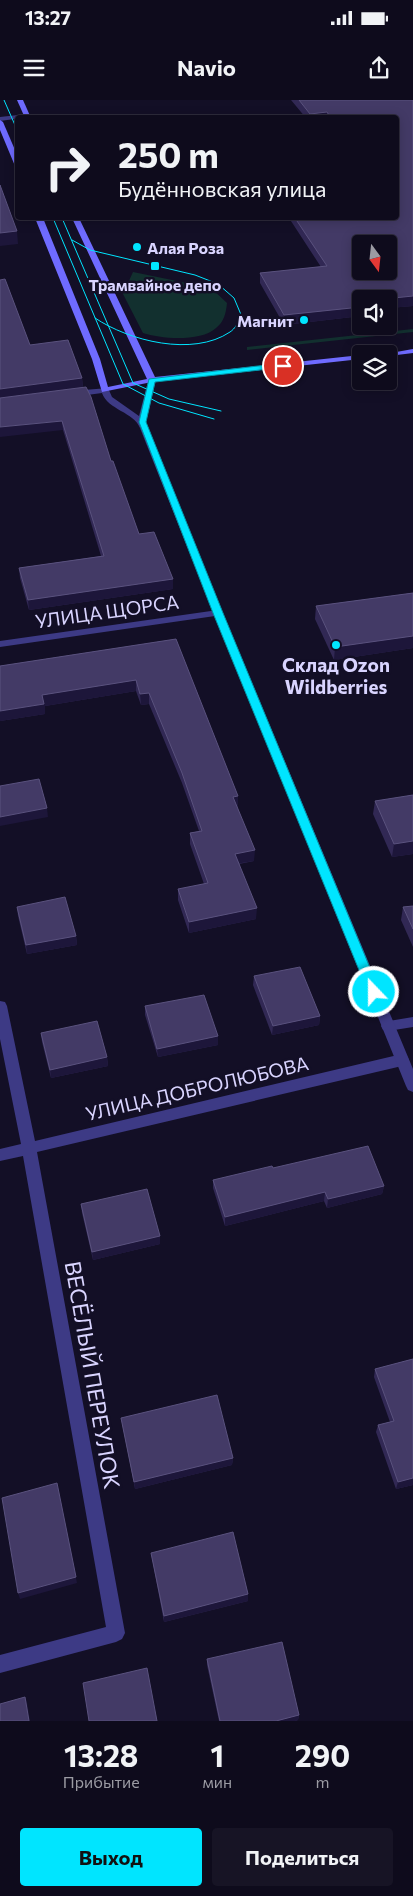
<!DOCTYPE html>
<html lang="ru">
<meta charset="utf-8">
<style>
body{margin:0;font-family:Commissioner,sans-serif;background:#171425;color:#f1f3f6;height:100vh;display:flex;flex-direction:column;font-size:19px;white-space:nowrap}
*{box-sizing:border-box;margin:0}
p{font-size:16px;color:#9b9ba3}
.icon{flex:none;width:28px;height:28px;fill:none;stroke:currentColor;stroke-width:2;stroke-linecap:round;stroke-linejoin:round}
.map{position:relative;height:1621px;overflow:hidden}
.side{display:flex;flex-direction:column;background:#0e0b1c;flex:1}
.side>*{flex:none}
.banner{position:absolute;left:15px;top:15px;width:384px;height:105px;border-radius:5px;box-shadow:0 2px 12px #0003,0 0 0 1px #2e2b3b;background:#0e0b1c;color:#f1f3f6;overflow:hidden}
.needle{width:32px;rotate:165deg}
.controls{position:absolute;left:352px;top:135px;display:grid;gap:10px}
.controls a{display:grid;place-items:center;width:45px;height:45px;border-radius:5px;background:#0e0b1c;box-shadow:0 2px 12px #0003,0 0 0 1px #2e2b3b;font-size:25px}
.pin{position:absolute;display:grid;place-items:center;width:42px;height:42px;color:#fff;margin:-21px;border:2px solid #fff;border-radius:50%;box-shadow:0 1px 5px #0007}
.me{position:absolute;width:55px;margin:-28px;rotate:338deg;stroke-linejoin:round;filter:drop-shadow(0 0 4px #0008)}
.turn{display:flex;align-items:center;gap:18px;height:105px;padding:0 20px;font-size:22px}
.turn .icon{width:65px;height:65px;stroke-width:2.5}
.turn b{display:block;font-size:35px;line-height:42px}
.eta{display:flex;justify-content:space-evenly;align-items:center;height:85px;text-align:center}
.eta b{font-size:30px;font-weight:700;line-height:35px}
.action{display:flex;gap:10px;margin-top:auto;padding:10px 20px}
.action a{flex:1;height:58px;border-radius:5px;background:#00e5ff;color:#111;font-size:20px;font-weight:700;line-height:58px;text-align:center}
.action a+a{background:#171425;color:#f1f3f6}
.status{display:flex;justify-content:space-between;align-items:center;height:35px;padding:0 25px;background:#0e0b1c;direction:ltr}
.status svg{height:14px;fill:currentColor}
header{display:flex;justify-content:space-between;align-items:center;height:65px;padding:0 20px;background:#0e0b1c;font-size:22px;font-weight:700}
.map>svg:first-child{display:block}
.green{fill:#12302f}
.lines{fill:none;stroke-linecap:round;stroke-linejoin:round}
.minor{fill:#3d3a85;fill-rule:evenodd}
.tertiary{fill:#3d3a85;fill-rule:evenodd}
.secondary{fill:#6f6bff;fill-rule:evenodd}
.tram{stroke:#00e5ff;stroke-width:1}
.wall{fill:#312854}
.shaded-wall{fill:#1d163a}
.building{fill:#433a66;stroke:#5a527e;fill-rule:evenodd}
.route{fill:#00e5ff;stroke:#0095a6}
.poi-dot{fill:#00e5ff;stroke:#130f26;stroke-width:2}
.labels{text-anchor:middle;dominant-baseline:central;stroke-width:5;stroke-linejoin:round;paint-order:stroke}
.far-poi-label{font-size:16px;font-weight:bold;fill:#d9d4ff;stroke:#130f26;text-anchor:start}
.street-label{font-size:19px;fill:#d9d4ff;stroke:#130f26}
.poi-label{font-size:19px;font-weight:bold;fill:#d9d4ff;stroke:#130f26}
.near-street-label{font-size:22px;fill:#d9d4ff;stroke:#130f26}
</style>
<div class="status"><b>13:27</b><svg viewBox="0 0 49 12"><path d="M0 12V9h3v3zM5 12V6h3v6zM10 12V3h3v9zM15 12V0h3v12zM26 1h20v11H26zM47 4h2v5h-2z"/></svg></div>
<header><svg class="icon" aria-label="menu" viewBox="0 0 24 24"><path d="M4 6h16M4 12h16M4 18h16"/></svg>Navio<svg class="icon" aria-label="share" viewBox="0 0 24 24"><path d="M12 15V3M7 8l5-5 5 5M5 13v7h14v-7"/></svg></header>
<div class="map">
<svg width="413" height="1621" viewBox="0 0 413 1621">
<rect width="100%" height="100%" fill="#130f26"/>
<!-- green -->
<g class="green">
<path d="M133 172 211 188 227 203C226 213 224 222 216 228 201 242 161 239 143 233L123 194Z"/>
<polygon points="413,229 413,232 247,250 247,247"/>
</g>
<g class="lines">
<!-- minor -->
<g class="minor">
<polygon points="27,14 29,17 0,21 0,17"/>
<polygon points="218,510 222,511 222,515 0,547 0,541"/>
<polygon points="0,901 5,902 7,906 35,1041 402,954 407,956 409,960 407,964 402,966 37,1052 125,1533 122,1539 116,1542 0,1573 0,1555 106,1527 23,1056 0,1061 0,1049 21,1044 0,939"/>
<polygon points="413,917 413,927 388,931 383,930 381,926 383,922"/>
</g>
<!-- tertiary -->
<path class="tertiary" d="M149 278 156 280 146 322 223 513 413 969V992L408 990 406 986C317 767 227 548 140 328 134 312 108 310 102 293L72 297 68 294 72 291 108 288 112 297 139 316Z"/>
<!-- secondary -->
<g class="secondary">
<polygon points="17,0 23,0 31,18 25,18"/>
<polygon points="0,20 3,22 18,57 18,68 15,66 0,30"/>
<polygon points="35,118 43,118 100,259 108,287 147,279 72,118 79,118 155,277 361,255 361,259 152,282 102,292 92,259"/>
<polygon points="413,249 413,253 389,256 389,254 385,254"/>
</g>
<!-- tram -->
<g class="tram">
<polyline points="4,0 18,32"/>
<polyline points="53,118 123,284 159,303 214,319"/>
<polyline points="62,118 133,283 169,299 221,311"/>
<path d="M72 140 90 150 195 175 218 184 234 198 242 217C238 222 235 229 230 232 193 257 129 241 95 218"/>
</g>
</g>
<!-- wall -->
<g class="wall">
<polygon points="291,0 413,0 413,206 389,208 389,199 361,199 361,216 284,225 260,183 260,173 321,167 289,118 396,118 396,18 306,18"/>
<polygon points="30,245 82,278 83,288 139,434 173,479 173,489 29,510 20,478 19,468 101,456 63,330"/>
<polygon points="413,493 413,548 334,560 315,519 316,506"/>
<polygon points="176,539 238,707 237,707 254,761 239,764 256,819 189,833 178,800 178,789 204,784 190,744 190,733 199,731 182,683 149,604 141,605 136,591 45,606 45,614 0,621 0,566"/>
<polygon points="413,695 413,754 392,757 373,714 375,701"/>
<polygon points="413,806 413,847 401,820 403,807"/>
<polygon points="17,807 76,836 77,845 27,854 18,816"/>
<polygon points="254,876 320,916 319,925 272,935 253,885"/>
<polygon points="145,906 218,936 218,945 158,957 145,915"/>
<polygon points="41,933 107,957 108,966 51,978 42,942"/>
<polygon points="273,1068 384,1086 382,1094 327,1108 324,1101 225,1126 213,1088 213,1080"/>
<polygon points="81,1104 160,1144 93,1160 82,1113"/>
<polygon points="413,1259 413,1385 396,1389 376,1332 378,1325 390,1322 374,1277 375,1269"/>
<polygon points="121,1318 233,1358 232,1365 135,1389"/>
<polygon points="151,1453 248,1494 248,1501 164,1522"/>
<polygon points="207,1559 299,1615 298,1620 295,1621 219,1621 207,1565"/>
</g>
<!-- shaded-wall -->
<g class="shaded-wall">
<polygon points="327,12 327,18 310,18 310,14"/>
<polygon points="17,131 18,144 0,146 0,133"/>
<polygon points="413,196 413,206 389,208 389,199 384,199"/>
<polygon points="361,207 361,216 284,225 284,215"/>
<polygon points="82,278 83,288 0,298 0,289"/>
<polygon points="62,321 63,330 0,337 0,327"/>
<polygon points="173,479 173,489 29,510 28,500"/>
<polygon points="413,536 413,548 334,560 335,547"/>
<polygon points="136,580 136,591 45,606 45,614 0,621 0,611 42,595"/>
<polygon points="149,593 149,604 141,605 140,594"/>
<polygon points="238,696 238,707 232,708 233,697"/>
<polygon points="47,708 48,717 0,726 0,717"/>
<polygon points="413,741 413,754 392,757 394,744"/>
<polygon points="255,750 254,761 235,764 235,754"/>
<polygon points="257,808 256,819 189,833 189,822"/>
<polygon points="76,836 77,845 27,854 26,845"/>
<polygon points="320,916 319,925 272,935 273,926"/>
<polygon points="218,936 218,945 158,957 157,949"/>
<polygon points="107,957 108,966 51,978 50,970"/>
<polygon points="384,1086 382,1094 327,1108 328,1099"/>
<polygon points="325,1092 324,1101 225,1126 225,1117"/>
<polygon points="160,1136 160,1144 93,1160 92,1152"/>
<polygon points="233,1358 232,1365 135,1389 134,1382"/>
<polygon points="413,1378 413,1385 396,1389 398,1382"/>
<polygon points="57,1383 77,1483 20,1499 18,1493"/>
<polygon points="248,1494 248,1501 164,1522 164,1516"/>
<polygon points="25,1597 27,1602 30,1621 29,1621"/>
<polygon points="299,1615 298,1620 295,1621 276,1621"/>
</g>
<!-- building -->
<g class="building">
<path d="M299 0H413V196L384 199H361V207L284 215 260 173 327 166 295 118H396V18H331L327 12 310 14ZM361 144H389V171H361Z"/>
<polygon points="0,85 17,131 0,133"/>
<polygon points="5,179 30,245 68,240 82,278 0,289 0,180"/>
<polygon points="86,287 91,297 111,361 113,361 139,434 154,432 173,479 28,500 19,468 104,456 62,321 0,327 0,298"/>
<polygon points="413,493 413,536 335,547 316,506"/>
<polygon points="176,539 238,696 233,697 255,750 235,754 257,808 189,822 178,789 208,783 190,733 202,731 182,673 149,593 140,594 136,580 42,595 44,604 0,611 0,566"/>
<polygon points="39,679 47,708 0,717 0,686"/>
<polygon points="413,695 413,741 394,744 375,701"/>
<polygon points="65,797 76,836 26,845 17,807"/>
<polygon points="413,806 413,829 403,807"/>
<polygon points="300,867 320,916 273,926 254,876"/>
<polygon points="204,895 218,936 157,949 145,906"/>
<polygon points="97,921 107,957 50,970 41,933"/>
<polygon points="368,1046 384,1086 328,1099 325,1092 225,1117 213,1080 272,1066 273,1068"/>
<polygon points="147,1089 160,1136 92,1152 81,1104"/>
<polygon points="413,1259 413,1378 398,1382 378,1325 394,1321 375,1269"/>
<polygon points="217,1295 233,1358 134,1382 121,1318"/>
<polygon points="57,1383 76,1477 18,1493 2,1398"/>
<polygon points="233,1432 248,1494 164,1516 151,1453"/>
<polygon points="282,1542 299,1615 276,1621 220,1621 207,1559"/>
<polygon points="147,1568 157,1621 89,1621 83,1583"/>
<polygon points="25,1597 29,1621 0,1621 0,1604"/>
</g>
<!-- route -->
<polygon class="route" points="283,263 286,264 286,267 155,282 146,322 223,513 380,892 378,895 370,895 368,892 213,513 139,322 149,279"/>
<!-- markers -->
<g class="poi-dot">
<circle cx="137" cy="147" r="5"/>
<rect x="150" y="161" width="10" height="10" rx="2.5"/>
<circle cx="304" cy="220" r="5"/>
<circle cx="336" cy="545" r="5"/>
</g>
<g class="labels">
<!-- far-poi labels -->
<g class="far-poi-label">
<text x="147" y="147">Алая Роза</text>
<text x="155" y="184" text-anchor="middle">Трамвайное депо</text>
<text x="294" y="220" text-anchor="end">Магнит</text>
</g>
<!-- street labels -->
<g class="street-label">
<text transform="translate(107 511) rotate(-8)">УЛИЦА ЩОРСА</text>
<text transform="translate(197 988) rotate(-13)">УЛИЦА ДОБРОЛЮБОВА</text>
</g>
<!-- poi labels -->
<g class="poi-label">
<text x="336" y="564">Склад Ozon<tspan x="336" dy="22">Wildberries</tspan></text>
</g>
<!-- near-street labels -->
<g class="near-street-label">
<text transform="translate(93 1275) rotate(80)">ВЕСЁЛЫЙ ПЕРЕУЛОК</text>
</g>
</g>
</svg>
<div class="controls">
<a><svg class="needle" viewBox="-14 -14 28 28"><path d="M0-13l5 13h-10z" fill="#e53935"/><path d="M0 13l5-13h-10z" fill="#9b9ba3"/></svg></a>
<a><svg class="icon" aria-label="sound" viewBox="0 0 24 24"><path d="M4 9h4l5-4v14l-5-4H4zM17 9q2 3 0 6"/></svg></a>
<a><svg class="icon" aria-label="layers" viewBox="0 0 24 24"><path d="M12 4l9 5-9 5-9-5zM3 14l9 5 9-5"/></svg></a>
</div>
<div class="pin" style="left:283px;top:266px;background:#d93025"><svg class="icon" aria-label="arrive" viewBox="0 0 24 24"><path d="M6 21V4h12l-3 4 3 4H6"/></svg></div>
<svg class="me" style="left:374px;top:892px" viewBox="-20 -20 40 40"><circle r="17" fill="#00e5ff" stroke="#fff" stroke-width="3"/><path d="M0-11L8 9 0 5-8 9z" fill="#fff"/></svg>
<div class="banner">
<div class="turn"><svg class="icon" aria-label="right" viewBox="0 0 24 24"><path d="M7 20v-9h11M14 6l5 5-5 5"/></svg><div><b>250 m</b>Будённовская улица</div></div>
</div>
</div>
<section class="side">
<div class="eta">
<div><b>13:28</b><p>Прибытие</p></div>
<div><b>1</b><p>мин</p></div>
<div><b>290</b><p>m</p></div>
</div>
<div class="action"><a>Выход</a><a>Поделиться</a></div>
</section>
